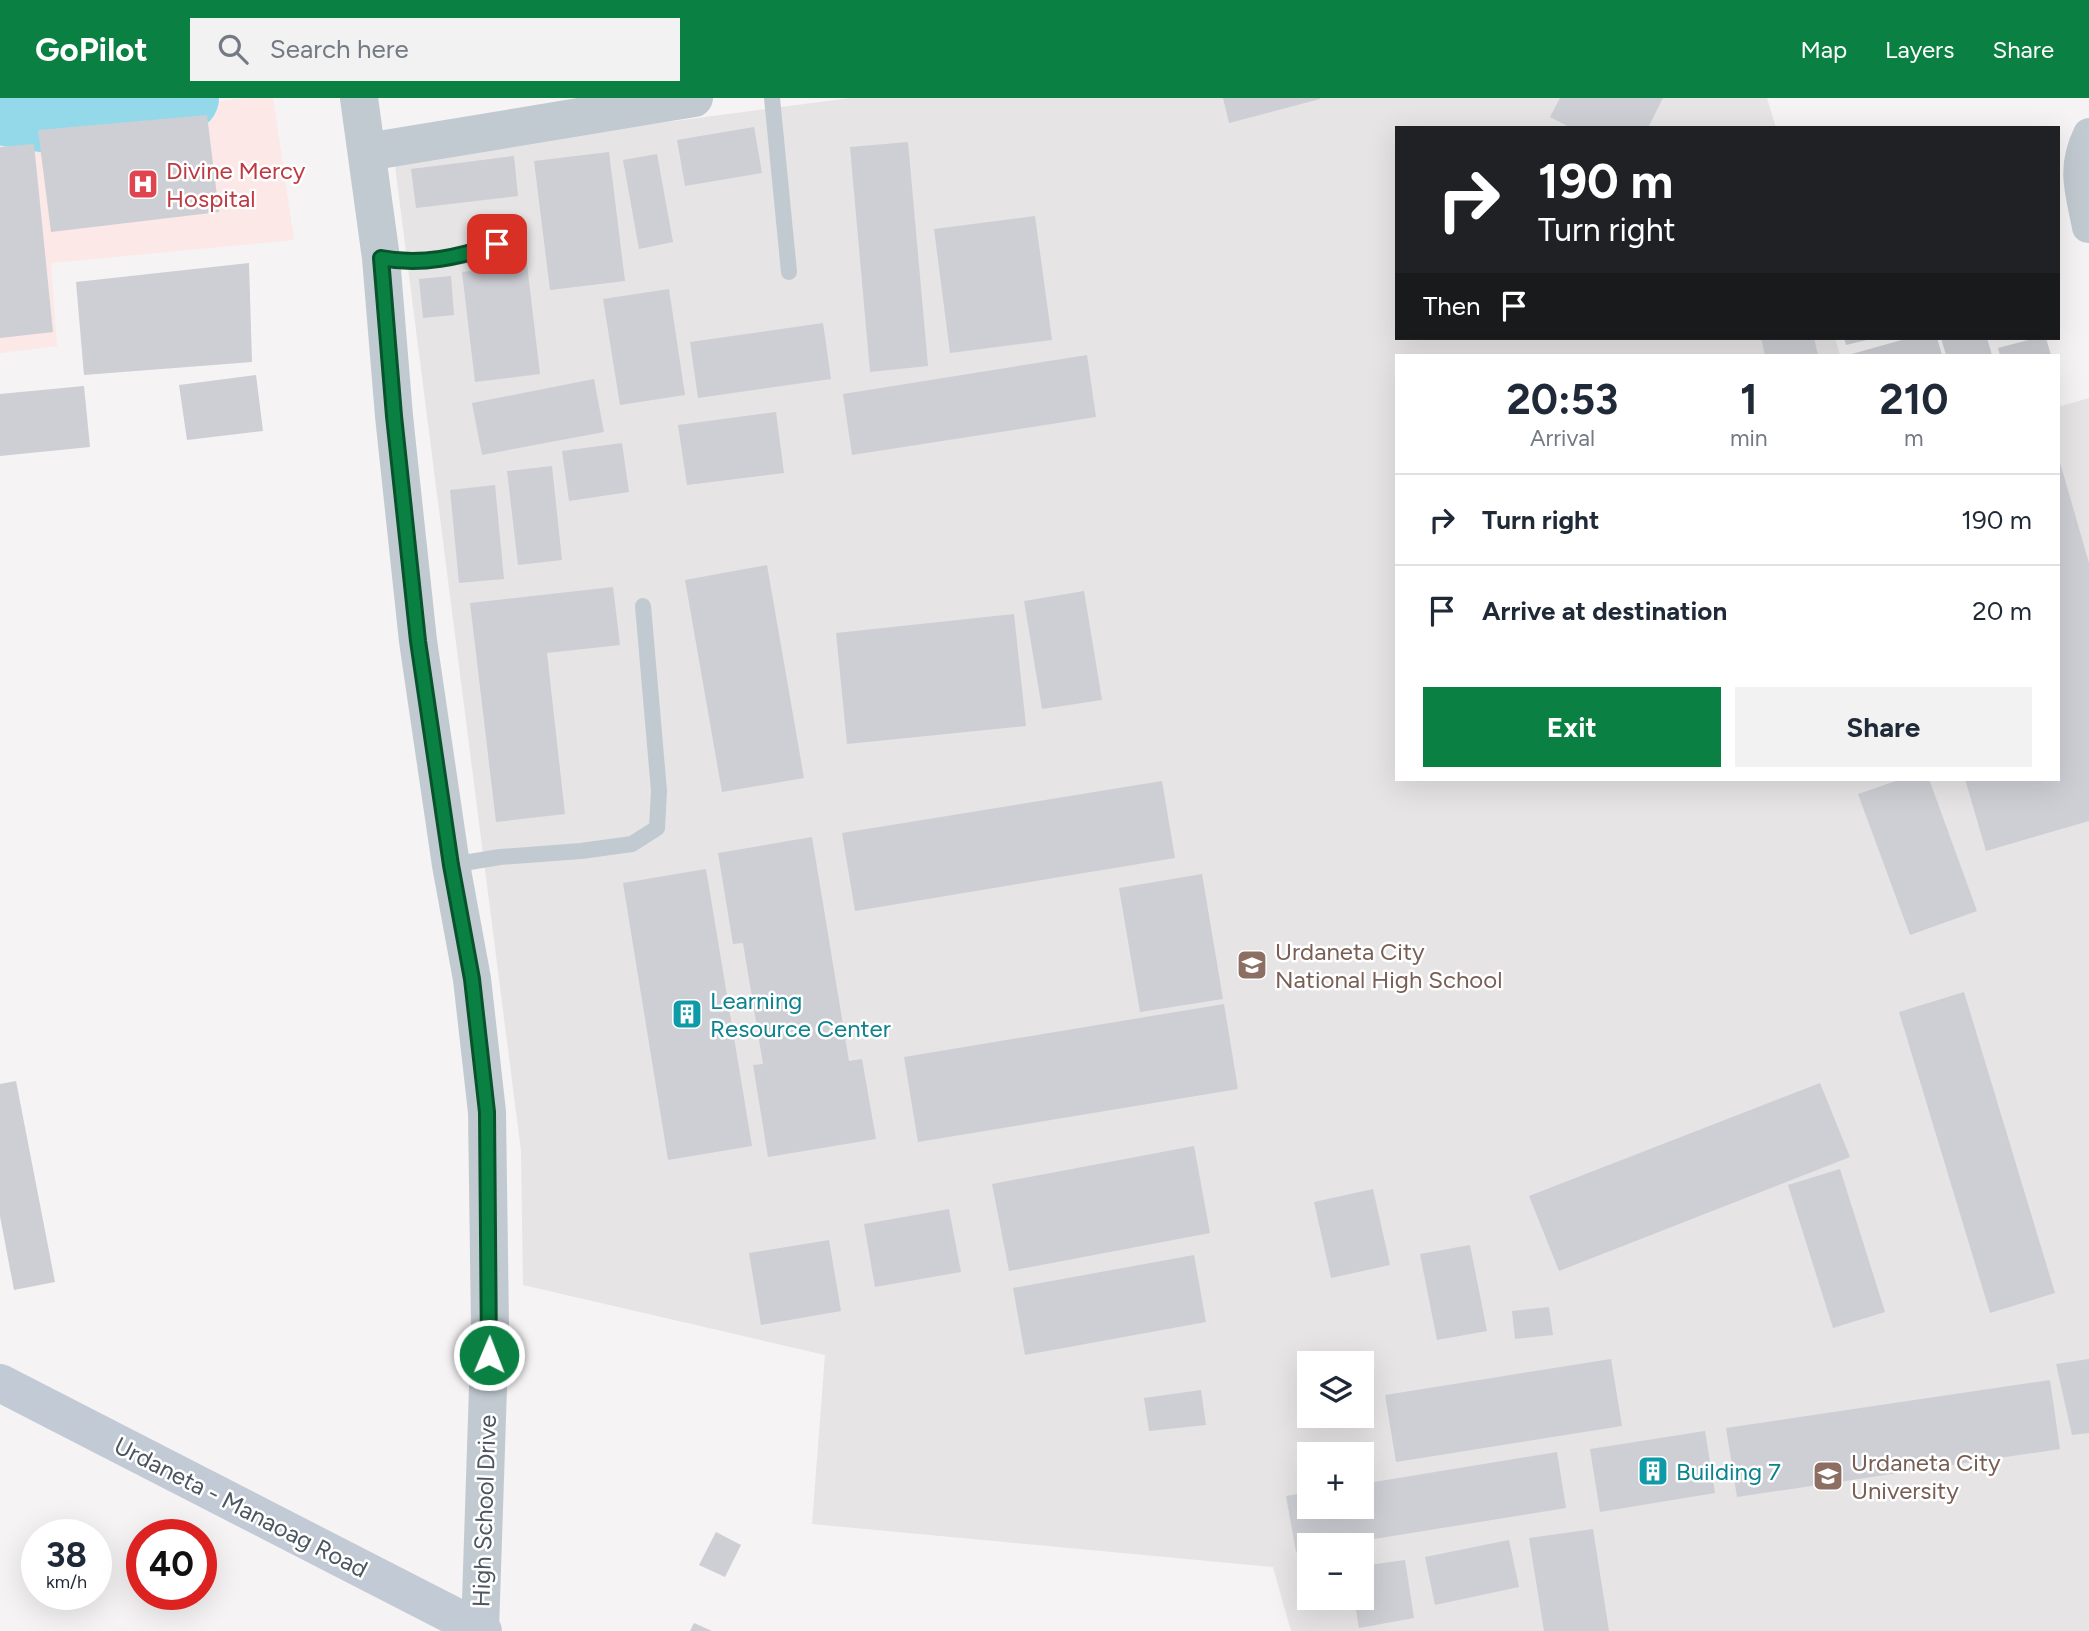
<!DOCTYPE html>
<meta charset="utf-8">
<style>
body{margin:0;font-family:Figtree,sans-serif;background:#f2f2f3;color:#1f2937;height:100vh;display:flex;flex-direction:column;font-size:26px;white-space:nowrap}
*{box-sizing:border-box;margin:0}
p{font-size:23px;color:#747a83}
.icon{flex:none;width:38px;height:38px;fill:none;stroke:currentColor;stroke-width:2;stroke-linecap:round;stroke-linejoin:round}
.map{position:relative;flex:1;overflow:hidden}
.drawer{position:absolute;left:1395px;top:256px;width:665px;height:427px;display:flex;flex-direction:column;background:#fff;border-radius:0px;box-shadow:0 7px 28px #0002}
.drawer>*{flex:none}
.guide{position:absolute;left:1395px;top:28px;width:665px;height:214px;border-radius:0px;box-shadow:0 7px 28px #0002;background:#202124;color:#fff;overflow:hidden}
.controls{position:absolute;left:1297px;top:1253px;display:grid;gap:14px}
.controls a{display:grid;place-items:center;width:77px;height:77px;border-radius:0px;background:#fff;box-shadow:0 7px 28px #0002;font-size:35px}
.speed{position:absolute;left:21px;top:1421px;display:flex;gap:14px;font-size:35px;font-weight:700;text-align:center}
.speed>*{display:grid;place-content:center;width:91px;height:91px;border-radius:50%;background:#fff;box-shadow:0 7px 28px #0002;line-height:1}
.speed small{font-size:18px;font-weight:400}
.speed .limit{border:10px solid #d22;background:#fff;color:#111}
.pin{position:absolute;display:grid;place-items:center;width:60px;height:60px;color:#fff;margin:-30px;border-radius:14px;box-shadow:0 4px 10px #0006}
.me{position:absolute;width:77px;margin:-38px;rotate:1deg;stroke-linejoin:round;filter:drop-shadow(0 0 5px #0008)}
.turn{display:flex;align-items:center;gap:24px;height:147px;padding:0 28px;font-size:32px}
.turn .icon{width:91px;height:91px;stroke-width:2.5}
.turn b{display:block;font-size:49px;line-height:60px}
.then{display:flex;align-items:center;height:66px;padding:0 28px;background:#0003;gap:14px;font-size:26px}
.eta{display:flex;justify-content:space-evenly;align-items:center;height:119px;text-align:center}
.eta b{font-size:42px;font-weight:700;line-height:49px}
.action{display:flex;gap:14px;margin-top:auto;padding:14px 28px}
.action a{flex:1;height:80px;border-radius:0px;background:#0b8043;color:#fff;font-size:28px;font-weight:700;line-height:80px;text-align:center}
.action a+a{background:#f2f2f3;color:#1f2937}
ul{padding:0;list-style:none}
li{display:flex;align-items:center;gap:21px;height:91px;padding:0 28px;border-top:2px solid #e0e1e3}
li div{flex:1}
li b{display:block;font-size:26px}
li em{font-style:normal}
header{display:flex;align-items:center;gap:42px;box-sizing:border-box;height:98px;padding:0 35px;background:#0b8043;color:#fff}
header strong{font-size:33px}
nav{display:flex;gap:38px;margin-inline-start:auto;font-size:24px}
.search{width:490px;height:63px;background:#f2f2f3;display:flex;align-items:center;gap:18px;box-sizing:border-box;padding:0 24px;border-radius:0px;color:#747a83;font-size:26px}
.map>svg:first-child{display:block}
.education{fill:#e6e4e5;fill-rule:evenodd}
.medical{fill:#fbe8e7}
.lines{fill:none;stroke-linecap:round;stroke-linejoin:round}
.river{stroke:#94d9e9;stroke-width:68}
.building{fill:#cdcfd5}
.service{stroke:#c2cad1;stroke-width:16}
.minor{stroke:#c2cad1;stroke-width:32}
.tertiary{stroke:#c2cad1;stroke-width:38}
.secondary{stroke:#c2cbd5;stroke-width:38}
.route-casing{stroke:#07532c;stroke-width:18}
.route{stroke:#0b8043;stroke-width:12}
.labels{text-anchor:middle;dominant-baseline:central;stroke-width:5;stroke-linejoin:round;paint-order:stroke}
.health-label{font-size:24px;fill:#be3a42;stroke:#fff;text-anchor:start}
.education-label{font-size:24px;fill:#785e54;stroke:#fff;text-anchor:start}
.culture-label{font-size:24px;fill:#0d838f;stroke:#fff;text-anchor:start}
.street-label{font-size:24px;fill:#4b5660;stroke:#fff}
</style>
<header>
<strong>GoPilot</strong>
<div class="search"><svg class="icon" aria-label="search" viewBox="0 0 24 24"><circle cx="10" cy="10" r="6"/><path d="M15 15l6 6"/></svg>Search here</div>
<nav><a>Map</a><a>Layers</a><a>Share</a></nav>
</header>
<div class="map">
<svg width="2089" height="1533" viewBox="0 0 2089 1533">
<rect width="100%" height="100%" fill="#f5f3f3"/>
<!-- education -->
<path class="education" d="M850 0H1767L1776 30H1396V240H1835L1840 257H1396V681H2058V309L2089 300V1533H1291L1273 1469 812 1426 825 1257 523 1187 521 1053 394 60ZM1309 1265H1362V1318H1309ZM1309 1356H1362V1409H1309ZM1309 1447H1362V1500H1309Z"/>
<!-- medical -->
<polygon class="medical" points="246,0 273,0 294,142 51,165 57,248 0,255 0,30"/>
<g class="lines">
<!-- river -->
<polyline class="river" points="0,13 72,25 185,0"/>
</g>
<!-- building -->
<g class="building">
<polygon points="1223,0 1320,0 1320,1 1229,25"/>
<polygon points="1560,0 1663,0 1648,30 1571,30 1550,19"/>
<polygon points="207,17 219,114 51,134 38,32"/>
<polygon points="754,29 762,75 685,88 677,42"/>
<polygon points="908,44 928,268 870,274 850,49"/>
<polygon points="34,46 53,234 0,240 0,49"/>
<polygon points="609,54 625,183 550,192 534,63"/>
<polygon points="657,56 673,144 639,151 623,62"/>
<polygon points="514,58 518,98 416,110 411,71"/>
<polygon points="1035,118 1052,242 950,255 934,131"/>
<polygon points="249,165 252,264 84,277 76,184"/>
<polygon points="527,166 540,276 475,284 462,174"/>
<polygon points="451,178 454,217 423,220 419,181"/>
<polygon points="669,191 685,297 620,307 603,201"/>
<polygon points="823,225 831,281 698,300 690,244"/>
<polygon points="1761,240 1814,240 1818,257 1765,257"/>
<polygon points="1844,240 1871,240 1871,241 1846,247"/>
<polygon points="1909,240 1937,240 1942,257 1848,257"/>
<polygon points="1941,240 1987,240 1992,257 1946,257"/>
<polygon points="2036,240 2046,240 2051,257 2000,257 1998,250"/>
<polygon points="1087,257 1096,319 852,357 843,296"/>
<polygon points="256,277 263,333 187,342 179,287"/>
<polygon points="594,281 604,334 482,357 472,305"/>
<polygon points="84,288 90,349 0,358 0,296"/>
<polygon points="776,314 784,375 687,387 678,327"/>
<polygon points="622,345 629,394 569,403 562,353"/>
<polygon points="2059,361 2089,465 2089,723 1986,753 1965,681 2058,681"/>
<polygon points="552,368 562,462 518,467 507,373"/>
<polygon points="495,387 504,481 459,485 450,392"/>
<polygon points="767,467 804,680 722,694 685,482"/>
<polygon points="613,489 620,547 547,555 565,716 496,724 470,505"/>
<polygon points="1084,493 1102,602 1042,611 1024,503"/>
<polygon points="1014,516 1026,628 847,646 836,535"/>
<polygon points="1902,681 1929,681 1977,813 1910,837 1858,696"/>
<polygon points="1162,683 1175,760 855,813 842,735"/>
<polygon points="812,739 849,963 862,961 876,1041 768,1059 753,967 763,966 743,845 733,846 718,755"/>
<polygon points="706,771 752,1048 668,1062 623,785"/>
<polygon points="1202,776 1223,901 1140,914 1119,790"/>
<polygon points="1964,894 2055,1195 1990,1215 1899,914"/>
<polygon points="1224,906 1238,991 918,1044 904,959"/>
<polygon points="16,983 55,1184 14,1192 0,1118 0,986"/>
<polygon points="1820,985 1850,1059 1559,1173 1529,1098"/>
<polygon points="1194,1048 1210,1135 1009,1173 992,1086"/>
<polygon points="1840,1071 1885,1214 1833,1230 1788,1087"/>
<polygon points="1373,1091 1390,1167 1331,1180 1314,1104"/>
<polygon points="949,1111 961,1174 875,1189 864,1126"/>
<polygon points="829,1142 841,1213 761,1227 749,1155"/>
<polygon points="1470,1147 1487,1233 1437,1242 1420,1156"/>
<polygon points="1194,1157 1206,1224 1025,1257 1013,1190"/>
<polygon points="1549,1209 1553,1237 1515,1241 1512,1213"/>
<polygon points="1611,1261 1622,1328 1396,1364 1385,1297"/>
<polygon points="2089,1261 2089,1335 2072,1337 2056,1266"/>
<polygon points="2050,1282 2060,1351 1737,1399 1726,1330"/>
<polygon points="1201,1292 1206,1327 1149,1333 1144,1300"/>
<polygon points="1705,1333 1715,1395 1600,1414 1590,1351"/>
<polygon points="1557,1354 1566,1410 1337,1447 1309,1447 1309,1452 1296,1454 1286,1398 1309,1394 1309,1409 1362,1409 1362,1386"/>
<polygon points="1593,1431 1609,1533 1544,1533 1529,1440"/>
<polygon points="716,1434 741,1447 725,1479 699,1467"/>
<polygon points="1509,1442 1519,1489 1435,1507 1425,1459"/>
<polygon points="1405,1462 1414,1520 1359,1530 1354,1500 1362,1500 1362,1468"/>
<polygon points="694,1525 712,1533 690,1533"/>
</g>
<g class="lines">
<!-- service -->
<g class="service">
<polyline points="772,0 789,174"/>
<path d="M381 160C410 166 472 162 497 146 503 142 508 135 513 130"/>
<polyline points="451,767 500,759 581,753 632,746 657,730 659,693 643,508"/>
</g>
<!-- minor -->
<path class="minor" d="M2088 129C2081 92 2072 71 2089 36"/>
<!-- tertiary -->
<g class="tertiary">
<polyline points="359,0 381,160 394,318 418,543 451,767 472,881 487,1014 490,1229 480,1532"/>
<polyline points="367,54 694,0"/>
</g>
<!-- secondary -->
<polyline class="secondary" points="0,1285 483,1533"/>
</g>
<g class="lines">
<!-- route casing -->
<g class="route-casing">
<path id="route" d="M489 1257 487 1014 472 881 451 767 418 543 394 318 381 160C421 168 460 159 497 146"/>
</g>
<!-- route -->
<use href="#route" class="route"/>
</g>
<!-- icons -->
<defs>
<g id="hospital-square" transform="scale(1.575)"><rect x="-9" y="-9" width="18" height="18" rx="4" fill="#e0444e" stroke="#fff"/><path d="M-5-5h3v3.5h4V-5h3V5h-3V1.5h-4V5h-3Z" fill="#fff"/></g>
<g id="school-square" transform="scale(1.575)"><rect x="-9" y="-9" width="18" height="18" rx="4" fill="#8d6e63" stroke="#fff"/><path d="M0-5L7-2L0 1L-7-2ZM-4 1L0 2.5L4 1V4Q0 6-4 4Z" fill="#fff"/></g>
<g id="building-square" transform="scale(1.575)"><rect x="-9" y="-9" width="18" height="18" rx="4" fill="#0f9aa8" stroke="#fff"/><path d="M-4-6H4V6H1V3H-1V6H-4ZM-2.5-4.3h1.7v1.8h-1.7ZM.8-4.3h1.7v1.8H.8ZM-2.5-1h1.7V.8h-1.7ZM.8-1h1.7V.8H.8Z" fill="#fff"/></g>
<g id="university-square" transform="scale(1.575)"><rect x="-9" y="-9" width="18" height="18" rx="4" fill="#8d6e63" stroke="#fff"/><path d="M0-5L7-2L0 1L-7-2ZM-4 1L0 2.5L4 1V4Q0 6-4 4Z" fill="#fff"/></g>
</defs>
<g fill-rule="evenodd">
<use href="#hospital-square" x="143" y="86"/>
<use href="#school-square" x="1252" y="867"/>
<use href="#building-square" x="687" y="916"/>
<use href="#building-square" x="1653" y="1373"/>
<use href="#university-square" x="1828" y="1378"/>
</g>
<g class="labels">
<!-- health labels -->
<g class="health-label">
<text x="166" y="72">Divine Mercy<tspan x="166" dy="28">Hospital</tspan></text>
</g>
<!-- education labels -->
<g class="education-label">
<text x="1275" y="853">Urdaneta City<tspan x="1275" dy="28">National High School</tspan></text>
<text x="1851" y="1364">Urdaneta City<tspan x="1851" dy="28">University</tspan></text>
</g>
<!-- culture labels -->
<g class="culture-label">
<text x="710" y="902">Learning<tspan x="710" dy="28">Resource Center</tspan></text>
<text x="1676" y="1373">Building 7</text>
</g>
<!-- street labels -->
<g class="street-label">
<text transform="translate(241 1409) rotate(27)">Urdaneta - Manaoag Road</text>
<text transform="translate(484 1413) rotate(-88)">High School Drive</text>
</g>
</g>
</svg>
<div class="controls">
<a><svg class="icon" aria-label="layers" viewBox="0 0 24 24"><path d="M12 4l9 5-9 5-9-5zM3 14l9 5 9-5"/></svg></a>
<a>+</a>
<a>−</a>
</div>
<div class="speed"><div>38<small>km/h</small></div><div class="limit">40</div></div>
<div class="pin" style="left:497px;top:146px;background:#d93025"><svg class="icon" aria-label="arrive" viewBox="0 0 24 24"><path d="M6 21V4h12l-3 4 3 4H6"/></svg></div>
<svg class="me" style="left:489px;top:1257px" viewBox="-20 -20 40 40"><circle r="17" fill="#0b8043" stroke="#fff" stroke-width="3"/><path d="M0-11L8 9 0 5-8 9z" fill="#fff"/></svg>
<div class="guide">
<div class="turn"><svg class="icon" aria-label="right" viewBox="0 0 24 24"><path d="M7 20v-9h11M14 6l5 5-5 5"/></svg><div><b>190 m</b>Turn right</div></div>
<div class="then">Then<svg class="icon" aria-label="arrive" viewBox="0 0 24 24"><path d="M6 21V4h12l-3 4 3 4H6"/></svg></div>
</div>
<section class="drawer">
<div class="eta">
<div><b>20:53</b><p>Arrival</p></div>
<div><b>1</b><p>min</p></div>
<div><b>210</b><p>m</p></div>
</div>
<ul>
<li><svg class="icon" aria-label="right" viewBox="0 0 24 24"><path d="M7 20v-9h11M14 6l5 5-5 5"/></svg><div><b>Turn right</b></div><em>190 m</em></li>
<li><svg class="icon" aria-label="arrive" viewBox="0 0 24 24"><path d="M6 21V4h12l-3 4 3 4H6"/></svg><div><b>Arrive at destination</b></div><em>20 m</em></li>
</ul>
<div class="action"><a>Exit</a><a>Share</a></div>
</section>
</div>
